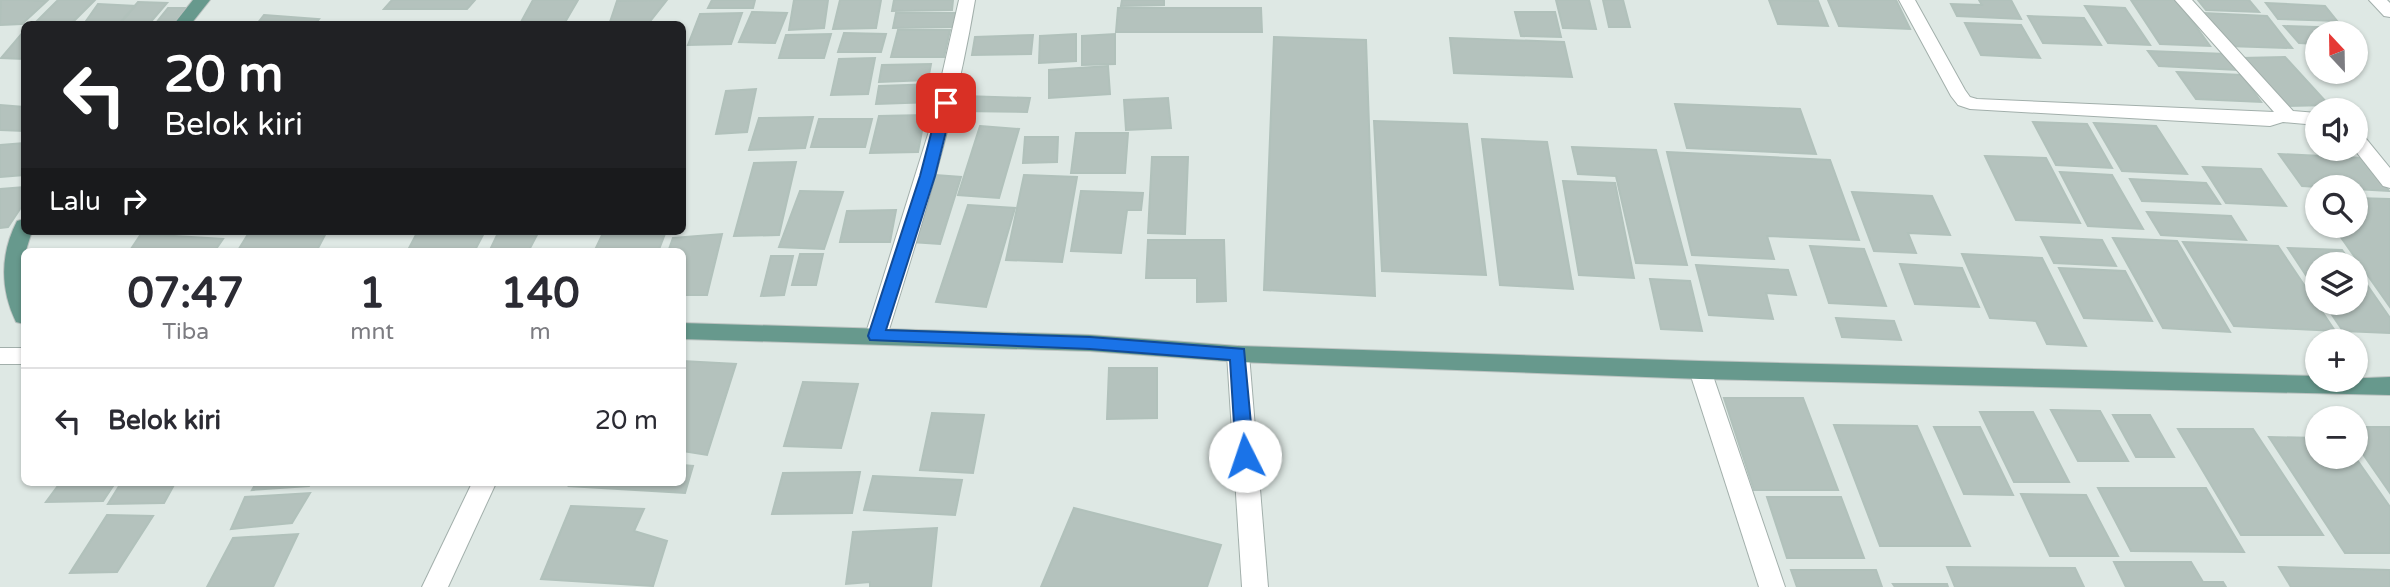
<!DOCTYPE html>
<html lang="id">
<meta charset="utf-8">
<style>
body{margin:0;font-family:"Varela Round",sans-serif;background:#f2f2f3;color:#2b2b33;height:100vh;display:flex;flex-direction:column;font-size:26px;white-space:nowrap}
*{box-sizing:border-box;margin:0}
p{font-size:23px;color:#7c7c81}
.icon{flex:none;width:38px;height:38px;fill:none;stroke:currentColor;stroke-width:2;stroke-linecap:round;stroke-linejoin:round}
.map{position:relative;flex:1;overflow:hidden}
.sheet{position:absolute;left:21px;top:248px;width:665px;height:238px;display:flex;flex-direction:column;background:#fff;border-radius:10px;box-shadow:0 2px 5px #0004}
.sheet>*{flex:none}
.banner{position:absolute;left:21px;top:21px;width:665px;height:214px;border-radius:10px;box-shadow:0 2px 5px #0004;background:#202124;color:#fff;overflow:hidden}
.needle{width:46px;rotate:338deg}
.buttons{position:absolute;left:2305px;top:21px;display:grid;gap:14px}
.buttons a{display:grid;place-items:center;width:63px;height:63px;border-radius:50%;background:#fff;box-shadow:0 2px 5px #0004;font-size:35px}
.pin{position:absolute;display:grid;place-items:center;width:60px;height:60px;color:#fff;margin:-30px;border-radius:14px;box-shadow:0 4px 10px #0006}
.me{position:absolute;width:77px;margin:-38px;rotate:356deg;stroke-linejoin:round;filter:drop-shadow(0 0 5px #0008)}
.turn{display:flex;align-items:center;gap:24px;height:147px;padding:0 28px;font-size:32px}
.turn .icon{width:91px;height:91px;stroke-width:2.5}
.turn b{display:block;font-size:49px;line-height:60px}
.then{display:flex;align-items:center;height:66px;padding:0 28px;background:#0003;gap:14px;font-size:26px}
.eta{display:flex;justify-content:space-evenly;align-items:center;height:119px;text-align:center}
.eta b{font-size:42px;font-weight:800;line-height:49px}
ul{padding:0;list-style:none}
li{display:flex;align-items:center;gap:21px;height:105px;padding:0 28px;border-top:2px solid #e1e1e2}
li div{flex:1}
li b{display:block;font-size:26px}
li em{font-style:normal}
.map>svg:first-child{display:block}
.building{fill:#b4c2bd;stroke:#b1c1bb;stroke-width:2}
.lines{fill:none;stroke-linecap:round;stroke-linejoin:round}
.minor-casing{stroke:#a2afab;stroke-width:2}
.primary-casing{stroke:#bcc3c1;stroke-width:2}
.minor{fill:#fff;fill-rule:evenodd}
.primary{fill:#67998d;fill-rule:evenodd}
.route{fill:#1a73e8;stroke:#114b97;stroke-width:2}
</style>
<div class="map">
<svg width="2390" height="587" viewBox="0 0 2390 587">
<rect width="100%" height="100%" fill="#dee8e4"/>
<!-- building -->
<g class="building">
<polygon points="1,0 27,0 47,1 22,24 0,25"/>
<polygon points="58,0 95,0 73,22 35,23"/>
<polygon points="392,0 475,0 467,9 384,9"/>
<polygon points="533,0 578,0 564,24 521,22"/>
<polygon points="667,0 648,24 610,22 617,1"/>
<polygon points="712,0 755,0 753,8 708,8"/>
<polygon points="794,0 828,0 824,28 789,30"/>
<polygon points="840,0 881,0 876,28 833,29"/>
<polygon points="894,0 953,0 952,10 892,11"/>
<polygon points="1122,0 1164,0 1164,5 1121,6"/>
<polygon points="1556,0 1589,0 1596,29 1563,28"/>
<polygon points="1603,0 1623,0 1630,27 1609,27"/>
<polygon points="1769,0 1818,1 1828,26 1778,24"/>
<polygon points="1828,0 1896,0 1910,29 1839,26"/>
<polygon points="1979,0 2011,0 2021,19 1957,16 1951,4 1982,5"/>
<polygon points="2131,0 2177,0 2210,46 2160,44"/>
<polygon points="2198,0 2249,0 2259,12 2206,10"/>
<polygon points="138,2 167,3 149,24 119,24"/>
<polygon points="2266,3 2325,6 2337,21 2278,19"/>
<polygon points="98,4 135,6 119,24 84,24"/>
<polygon points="2085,6 2125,8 2150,45 2108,43"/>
<polygon points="168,8 190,8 176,23 156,23"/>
<polygon points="1118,8 1261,8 1262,32 1116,32"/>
<polygon points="752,12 787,13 775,43 739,42"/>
<polygon points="1515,12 1555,12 1561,37 1521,36"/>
<polygon points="742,13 731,44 688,45 700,14"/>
<polygon points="896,13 956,13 953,27 893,28"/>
<polygon points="2203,13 2267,16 2292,48 2227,46"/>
<polygon points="264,15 319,19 315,24 257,24"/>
<polygon points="2028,16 2084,18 2101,45 2043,43"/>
<polygon points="1965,23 2021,25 2040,58 1981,55"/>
<polygon points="2284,26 2347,28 2351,33 2317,33 2317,44 2299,43"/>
<polygon points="898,30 950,30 944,57 891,57"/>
<polygon points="24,31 24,59 1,58"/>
<polygon points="844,33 886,34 881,52 838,52"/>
<polygon points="831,34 824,58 779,58 786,35"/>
<polygon points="1076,34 1076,61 1039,63 1040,36"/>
<polygon points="1115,34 1115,64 1082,65 1082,36"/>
<polygon points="1033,35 1031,54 972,55 975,37"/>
<polygon points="1274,37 1366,40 1375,296 1264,290"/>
<polygon points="1450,38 1564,42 1572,77 1454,73"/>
<polygon points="2148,51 2226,54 2237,70 2159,66"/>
<polygon points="2285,57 2329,105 2286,106 2243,58"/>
<polygon points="875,58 868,94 831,95 839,59"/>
<polygon points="931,64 928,80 879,82 882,65"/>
<polygon points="1108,66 1110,94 1049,98 1049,70"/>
<polygon points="2177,72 2242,75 2261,102 2196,99"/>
<polygon points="936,84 934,102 876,104 879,86"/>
<polygon points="756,89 747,132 716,134 726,91"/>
<polygon points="963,96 1030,98 1027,112 959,111"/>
<polygon points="1168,98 1171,128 1126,130 1124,100"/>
<polygon points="1675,104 1800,109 1816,154 1687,148"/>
<polygon points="0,105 24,107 24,131 0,130"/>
<polygon points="925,115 918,152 870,153 879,116"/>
<polygon points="813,117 805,148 749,150 759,118"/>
<polygon points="819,119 872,119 865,147 811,147"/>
<polygon points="1374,121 1467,124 1486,275 1382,271"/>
<polygon points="2033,122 2087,124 2112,168 2056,165"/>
<polygon points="2094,123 2156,126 2187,174 2122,171"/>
<polygon points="980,126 1019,129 999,198 958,195"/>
<polygon points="1076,133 1128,133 1125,173 1071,173"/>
<polygon points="1025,137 1058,137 1057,162 1023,163"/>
<polygon points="1482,139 1547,142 1573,289 1500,285"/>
<polygon points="24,143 24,175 0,177 0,145"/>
<polygon points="1572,147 1656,150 1687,265 1636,263 1616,176 1578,174"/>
<polygon points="1667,152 1830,160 1859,240 1767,236 1774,259 1692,255"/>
<polygon points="2279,154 2364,158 2389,191 2302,186"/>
<polygon points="1985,156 2046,158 2080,223 2016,220"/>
<polygon points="1152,157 1188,157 1185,234 1148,233"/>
<polygon points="796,162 779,235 734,236 754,163"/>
<polygon points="2203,167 2261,169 2286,206 2226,203"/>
<polygon points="2060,172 2112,175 2143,229 2088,226"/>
<polygon points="935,175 961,177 940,244 912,242"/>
<polygon points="1024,175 1077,177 1062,262 1006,260"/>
<polygon points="2130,179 2206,183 2220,204 2142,201"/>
<polygon points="1563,181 1615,183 1634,278 1579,275"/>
<polygon points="24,187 24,203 8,227 0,228 0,189"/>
<polygon points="800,191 843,192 824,249 779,247"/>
<polygon points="1081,191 1143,193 1141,210 1127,210 1121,253 1071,251"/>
<polygon points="1852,192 1932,196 1950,235 1908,233 1916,253 1874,251"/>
<polygon points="2356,198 2390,199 2390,307 2333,226 2356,226"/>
<polygon points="968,205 1015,208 986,307 936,302"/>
<polygon points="896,210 890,242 840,242 847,211"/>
<polygon points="2147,212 2231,216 2246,240 2161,235"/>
<polygon points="250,231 327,231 316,252 237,252"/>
<polygon points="418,231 485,231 474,252 407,252"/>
<polygon points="499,231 539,231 528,252 489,252"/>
<polygon points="604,231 666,231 658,252 594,252"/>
<polygon points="141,234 223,239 214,252 129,252"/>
<polygon points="722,234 707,295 682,295 682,252 668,252 673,238"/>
<polygon points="2041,237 2102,240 2116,266 2054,263"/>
<polygon points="2113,238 2177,241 2230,332 2163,328"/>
<polygon points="1148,240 1224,240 1226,301 1197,302 1197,278 1146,278"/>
<polygon points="2183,242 2278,246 2335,331 2234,326"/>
<polygon points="1810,246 1864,249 1886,306 1829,303"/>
<polygon points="2288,248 2342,250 2352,264 2317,264 2317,292"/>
<polygon points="800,254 823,254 816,285 792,285"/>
<polygon points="1962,254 2042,258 2086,346 2047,344 2036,321 1990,318"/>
<polygon points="771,256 793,256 784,295 761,296"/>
<polygon points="1900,264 1962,268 1979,307 1915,304"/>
<polygon points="1696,265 1788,270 1796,295 1766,293 1773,319 1709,315"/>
<polygon points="2059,268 2125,271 2152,321 2084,318"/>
<polygon points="2356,269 2390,318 2390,333 2343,331 2324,303 2356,303"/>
<polygon points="1650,279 1690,281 1702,331 1661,329"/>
<polygon points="1836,318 1894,321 1901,340 1842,337"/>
<polygon points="682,361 736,364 707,455 682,451"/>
<polygon points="1109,368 1157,368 1157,418 1107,419"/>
<polygon points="803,382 858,384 841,448 784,446"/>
<polygon points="1724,398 1803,398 1838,490 1754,490"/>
<polygon points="2051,410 2100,411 2128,461 2078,461"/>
<polygon points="1980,412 2033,412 2069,482 2014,482"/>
<polygon points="932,413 984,415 973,473 920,470"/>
<polygon points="2113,415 2150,415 2174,457 2136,457"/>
<polygon points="1834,425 1917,426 1970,546 1880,546"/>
<polygon points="1934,427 1980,427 2013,495 1964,494"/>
<polygon points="2356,427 2390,427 2390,493 2356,444"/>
<polygon points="2178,429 2253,429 2323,535 2241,535"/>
<polygon points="2269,437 2317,438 2317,457 2355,457 2390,507 2390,553 2345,553"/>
<polygon points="682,465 693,466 685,493 569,486 571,483 682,483"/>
<polygon points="860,472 852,513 772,514 783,473"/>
<polygon points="873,476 962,480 955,515 864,510"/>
<polygon points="60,483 115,483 103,501 46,502"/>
<polygon points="121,483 175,483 164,503 108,504"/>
<polygon points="256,483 311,483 309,486 252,490"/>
<polygon points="2098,488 2206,488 2244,552 2131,551"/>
<polygon points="310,493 292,523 231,529 245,497"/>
<polygon points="2021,494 2086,495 2118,556 2050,556"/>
<polygon points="1767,497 1841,497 1864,558 1787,558"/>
<polygon points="571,506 644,509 634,531 667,541 653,586 541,579"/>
<polygon points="1074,508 1221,545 1207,587 1041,587"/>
<polygon points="107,515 153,516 117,572 70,573"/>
<polygon points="937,528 931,587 870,587 870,582 846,584 853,532"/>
<polygon points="298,534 273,587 207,587 233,538"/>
<polygon points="2114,562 2191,562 2203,582 2223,582 2226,587 2126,587"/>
<polygon points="1947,567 2075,568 2084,587 1955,587"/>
<polygon points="2279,567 2390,570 2390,587 2291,587"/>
<polygon points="1791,570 1876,570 1882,587 1797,587"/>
<polygon points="1893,584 1947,584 1948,587 1895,587"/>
</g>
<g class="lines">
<!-- minor casing -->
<g class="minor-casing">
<g id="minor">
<path d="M959 0H975C956 115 922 225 887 336L884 342 876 344 868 342 865 336 930 128Z"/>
<polygon points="1899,0 1915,0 1965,90 1970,97 1977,99 2274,112 2175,0 2192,0 2293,111 2317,113 2317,125 2283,122 2270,126 1970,109 1958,105 1951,96"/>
<polygon points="2369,0 2387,0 2390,3 2390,17 2384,16"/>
<polygon points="2356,133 2363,135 2390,168 2390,188 2383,186 2354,149"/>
<polygon points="1238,346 1246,348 1249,354 1268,587 1242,587 1227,354 1230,348"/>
<rect x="0" y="348" width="24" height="16"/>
<polygon points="1700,361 1708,364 1711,370 1785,587 1759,587 1689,370 1692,364"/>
<polygon points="472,483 496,483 448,587 422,587"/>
</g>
</g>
<!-- primary casing -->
<g class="primary-casing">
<g id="primary">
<polygon points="193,0 210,0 191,24 174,24"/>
<path d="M24 219V231H32L23 260 24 324 16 322C0 289 0 254 17 221Z"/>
<polygon points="682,323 1090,335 1238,346 1700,361 2317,376 2317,380 2390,377 2390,395 1700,379 1238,362 1090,351 682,339"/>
</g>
</g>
<!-- minor -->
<use href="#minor" class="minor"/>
<!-- primary -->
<use href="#primary" class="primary"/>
</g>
<!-- route -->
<polygon class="route" points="946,98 953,103 935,176 886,330 1090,337 1244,349 1254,456 1251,461 1245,463 1239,461 1236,456 1230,360 1090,349 870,340 868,336 920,176 939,103"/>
</svg>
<div class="buttons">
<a><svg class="needle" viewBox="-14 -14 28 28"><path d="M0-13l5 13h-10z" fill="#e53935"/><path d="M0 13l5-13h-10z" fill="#7c7c81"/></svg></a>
<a><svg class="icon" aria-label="sound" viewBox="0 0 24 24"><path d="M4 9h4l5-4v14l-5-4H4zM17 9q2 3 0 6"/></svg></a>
<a><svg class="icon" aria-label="search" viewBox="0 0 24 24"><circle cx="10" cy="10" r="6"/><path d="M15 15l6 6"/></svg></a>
<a><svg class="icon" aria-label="layers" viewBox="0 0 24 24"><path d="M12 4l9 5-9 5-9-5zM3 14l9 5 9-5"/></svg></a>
<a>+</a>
<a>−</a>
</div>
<div class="pin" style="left:946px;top:103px;background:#d93025"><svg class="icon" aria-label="arrive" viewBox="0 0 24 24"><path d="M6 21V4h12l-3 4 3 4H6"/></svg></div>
<svg class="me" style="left:1245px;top:456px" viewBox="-20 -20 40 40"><circle r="19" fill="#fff"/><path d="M0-13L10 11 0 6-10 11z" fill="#1a73e8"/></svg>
<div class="banner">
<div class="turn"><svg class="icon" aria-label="left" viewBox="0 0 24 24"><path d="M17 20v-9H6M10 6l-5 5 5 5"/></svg><div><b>20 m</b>Belok kiri</div></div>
<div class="then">Lalu<svg class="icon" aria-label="right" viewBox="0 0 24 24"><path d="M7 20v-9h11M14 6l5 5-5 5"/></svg></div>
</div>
<section class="sheet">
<div class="eta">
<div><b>07:47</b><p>Tiba</p></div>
<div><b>1</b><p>mnt</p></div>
<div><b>140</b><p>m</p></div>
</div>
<ul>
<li><svg class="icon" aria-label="left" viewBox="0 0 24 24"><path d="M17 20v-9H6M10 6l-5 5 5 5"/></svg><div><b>Belok kiri</b></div><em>20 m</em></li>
</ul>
</section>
</div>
